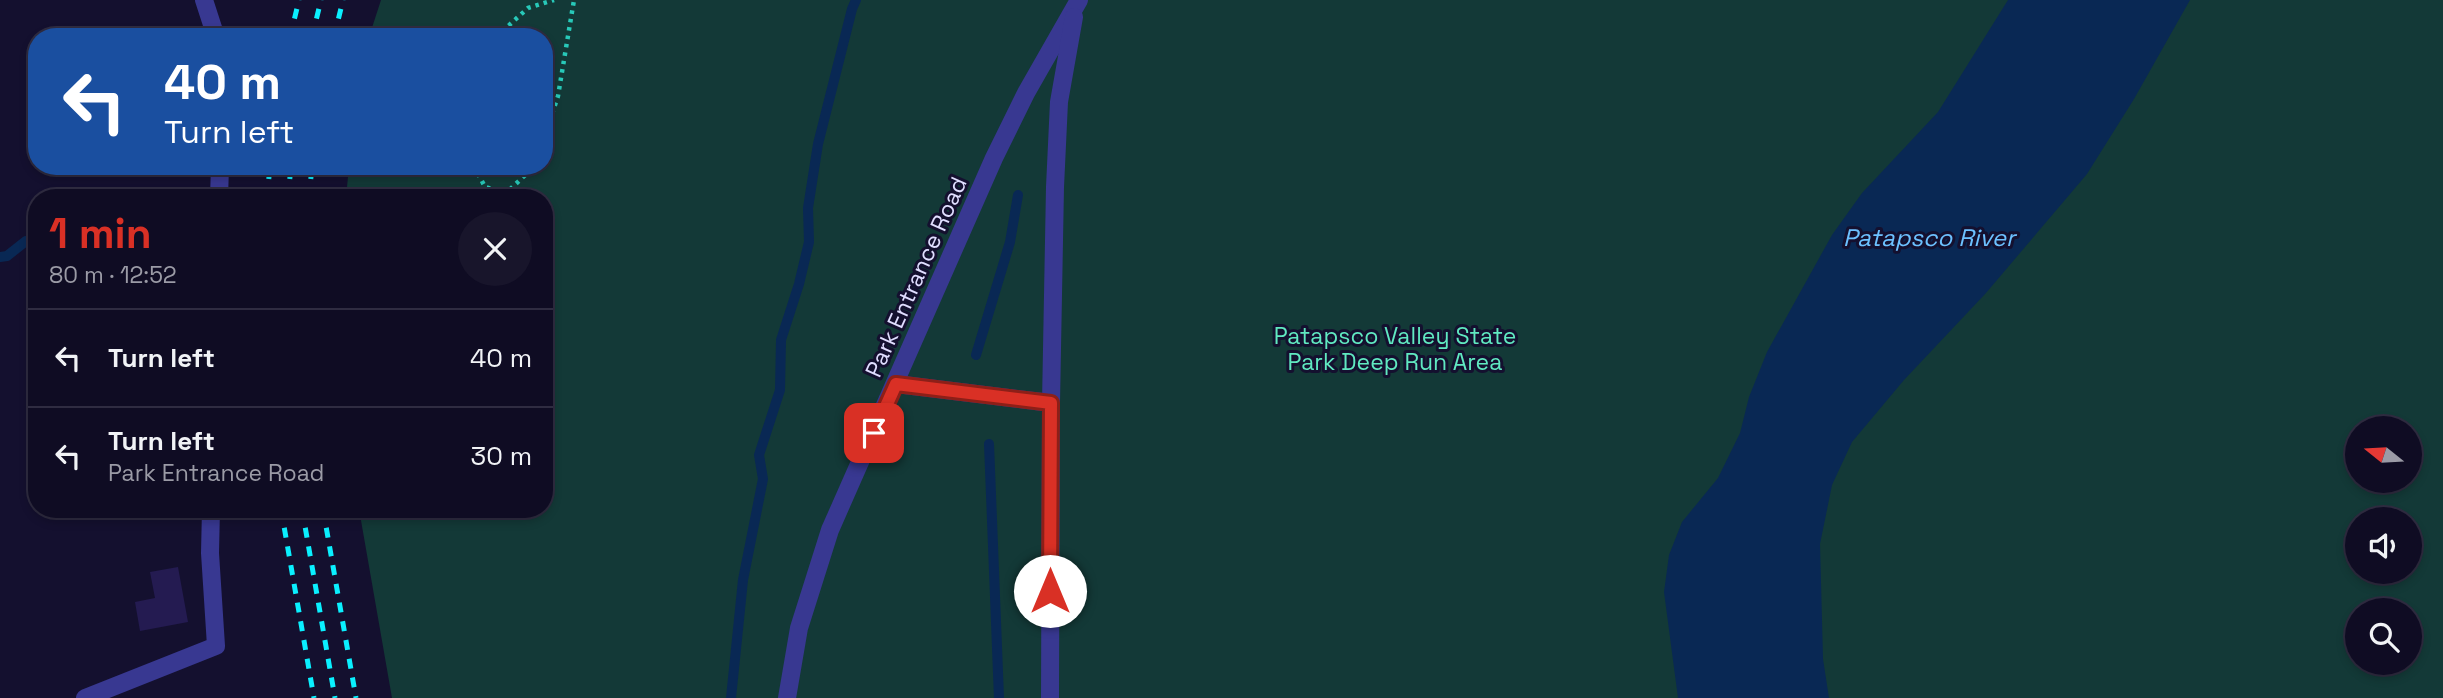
<!DOCTYPE html>
<meta charset="utf-8">
<style>
body{margin:0;font-family:"Space Grotesk",sans-serif;background:#18152b;color:#f1f3f6;height:100vh;display:flex;flex-direction:column;font-size:26px;white-space:nowrap}
*{box-sizing:border-box;margin:0}
p{font-size:23px;color:#9b9ba6}
.icon{flex:none;width:38px;height:38px;fill:none;stroke:currentColor;stroke-width:2;stroke-linecap:round;stroke-linejoin:round}
.map{position:relative;flex:1;overflow:hidden}
.sheet{position:absolute;left:28px;top:189px;width:525px;height:329px;display:flex;flex-direction:column;background:#0f0c23;border-radius:28px;box-shadow:0 4px 10px #0003,0 0 0 2px #2f2c41}
.sheet>*{flex:none}
.top-card{position:absolute;left:28px;top:28px;width:525px;height:147px;border-radius:28px;box-shadow:0 4px 10px #0003,0 0 0 2px #2f2c41;background:#1a4fa0;color:#fff;overflow:hidden}
.needle{width:46px;rotate:288deg}
.tools{position:absolute;left:2345px;top:416px;display:grid;gap:14px}
.tools a{display:grid;place-items:center;width:77px;height:77px;border-radius:50%;background:#0f0c23;box-shadow:0 4px 10px #0003,0 0 0 2px #2f2c41;font-size:35px}
.pin{position:absolute;display:grid;place-items:center;width:60px;height:60px;color:#fff;margin:-30px;border-radius:14px;box-shadow:0 4px 10px #0006}
.me{position:absolute;width:77px;margin:-38px;rotate:0deg;stroke-linejoin:round;filter:drop-shadow(0 0 5px #0008)}
.turn{display:flex;align-items:center;gap:24px;height:147px;padding:0 21px;font-size:32px}
.turn .icon{width:91px;height:91px;stroke-width:2.5}
.turn b{display:block;font-size:49px;line-height:60px}
.round{display:grid;place-items:center;flex:none;width:74px;height:74px;border-radius:37px;background:#18152b}
.summary{display:flex;align-items:center;justify-content:space-between;height:119px;padding:0 21px}
h1{font-size:42px;font-weight:600;line-height:52px;color:#d93025}
ul{padding:0;list-style:none}
li{display:flex;align-items:center;gap:21px;height:98px;padding:0 21px;border-top:2px solid #2f2c41}
li div{flex:1}
li b{display:block;font-size:26px}
li em{font-style:normal}
.map>svg:first-child{display:block}
.green{fill:#133937;fill-rule:evenodd}
.water{fill:#092854}
.lines{fill:none;stroke-linecap:round;stroke-linejoin:round}
.stream{stroke:#092854;stroke-width:10}
.building{fill:#241b51}
.path{stroke:#28c9b9;stroke-width:4.5;stroke-dasharray:3.5 5;stroke-linecap:butt}
.minor{stroke:#383891;stroke-width:18}
.rail{stroke:#0af0ff;stroke-width:5;stroke-dasharray:10 9;stroke-linecap:butt}
.route-casing{stroke:#8d1f18;stroke-width:18}
.route{stroke:#d93025;stroke-width:12}
.labels{text-anchor:middle;dominant-baseline:central;stroke-width:6;stroke-linejoin:round;paint-order:stroke}
.street-label{font-size:23px;fill:#e0deff;stroke:#14102f}
.park-label{font-size:23px;fill:#60e9c1;stroke:#14102f}
.water-label{font-size:24px;font-style:italic;fill:#6cc1ff;stroke:#14102f}
</style>
<div class="map">
<svg width="2443" height="698" viewBox="0 0 2443 698">
<rect width="100%" height="100%" fill="#14102f"/>
<!-- green -->
<path class="green" d="M381 0H2443V698H392L359 509H544V198H346L349 166H544V37H369ZM2357 429H2410V481H2357ZM2357 520H2410V572H2357ZM2357 611H2410V663H2357Z"/>
<!-- water -->
<polygon class="water" points="2008,0 2190,0 2134,99 2087,174 1986,293 1904,380 1852,442 1832,485 1820,544 1823,659 1829,698 1678,698 1664,592 1669,555 1682,522 1718,478 1740,433 1749,397 1767,352 1832,235 1862,193 1938,112"/>
<g class="lines">
<!-- stream -->
<g class="stream">
<polyline points="0,257 7,256 26,241 37,241"/>
<polyline points="976,355 1010,242 1018,195"/>
<polyline points="989,444 999,698"/>
<polyline points="731,698 743,580 763,479 759,455 780,390 781,340 799,284 809,242 808,208 818,144 852,9 856,0"/>
</g>
</g>
<!-- building -->
<polygon class="building" points="178,567 188,622 140,631 135,602 155,598 150,572"/>
<g class="lines">
<!-- path -->
<g class="path">
<polyline points="496,37 528,8 554,0"/>
<polyline points="544,138 558,96 574,0"/>
<polyline points="474,166 485,187 506,193 535,166"/>
</g>
<!-- minor -->
<g class="minor">
<polyline points="204,0 216,37"/>
<polyline points="219,198 220,166"/>
<polyline points="896,384 1051,403"/>
<polyline points="85,698 216,646 210,553 211,509"/>
<polyline points="787,698 799,628 830,530 994,158 1026,93 1079,0"/>
<polyline points="1050,698 1051,403 1055,187 1059,102 1074,17"/>
</g>
<!-- rail -->
<g class="rail">
<polyline points="290,37 299,0"/>
<polyline points="312,37 321,0"/>
<polyline points="334,37 343,0"/>
<polyline points="267,198 270,166"/>
<polyline points="288,198 291,166"/>
<polyline points="309,198 312,166"/>
<polyline points="281,509 314,698"/>
<polyline points="302,509 335,698"/>
<polyline points="323,509 356,698"/>
</g>
</g>
<g class="lines">
<!-- route casing -->
<g class="route-casing">
<polyline id="route" points="874,433 896,384 1051,403 1050,591"/>
</g>
<!-- route -->
<use href="#route" class="route"/>
</g>
<g class="labels">
<!-- street labels -->
<g class="street-label">
<text transform="translate(916 277) rotate(-66)">Park Entrance Road</text>
</g>
<!-- park labels -->
<g class="park-label">
<text x="1395" y="336">Patapsco Valley State<tspan x="1395" dy="26">Park Deep Run Area</tspan></text>
</g>
<!-- water labels -->
<g class="water-label">
<text x="1929" y="237">Patapsco River</text>
</g>
</g>
</svg>
<div class="tools">
<a><svg class="needle" viewBox="-14 -14 28 28"><path d="M0-13l5 13h-10z" fill="#e53935"/><path d="M0 13l5-13h-10z" fill="#9b9ba6"/></svg></a>
<a><svg class="icon" aria-label="sound" viewBox="0 0 24 24"><path d="M4 9h4l5-4v14l-5-4H4zM17 9q2 3 0 6"/></svg></a>
<a><svg class="icon" aria-label="search" viewBox="0 0 24 24"><circle cx="10" cy="10" r="6"/><path d="M15 15l6 6"/></svg></a>
</div>
<div class="pin" style="left:874px;top:433px;background:#d93025"><svg class="icon" aria-label="arrive" viewBox="0 0 24 24"><path d="M6 21V4h12l-3 4 3 4H6"/></svg></div>
<svg class="me" style="left:1050px;top:591px" viewBox="-20 -20 40 40"><circle r="19" fill="#fff"/><path d="M0-13L10 11 0 6-10 11z" fill="#d93025"/></svg>
<div class="top-card">
<div class="turn"><svg class="icon" aria-label="left" viewBox="0 0 24 24"><path d="M17 20v-9H6M10 6l-5 5 5 5"/></svg><div><b>40 m</b>Turn left</div></div>
</div>
<section class="sheet">
<div class="summary"><div><h1>1 min</h1><p>80 m · 12:52</p></div><a class="round"><svg class="icon" aria-label="close" viewBox="0 0 24 24"><path d="M6 6l12 12M18 6L6 18"/></svg></a></div>
<ul>
<li><svg class="icon" aria-label="left" viewBox="0 0 24 24"><path d="M17 20v-9H6M10 6l-5 5 5 5"/></svg><div><b>Turn left</b></div><em>40 m</em></li>
<li><svg class="icon" aria-label="left" viewBox="0 0 24 24"><path d="M17 20v-9H6M10 6l-5 5 5 5"/></svg><div><b>Turn left</b><p>Park Entrance Road</p></div><em>30 m</em></li>
</ul>
</section>
</div>
